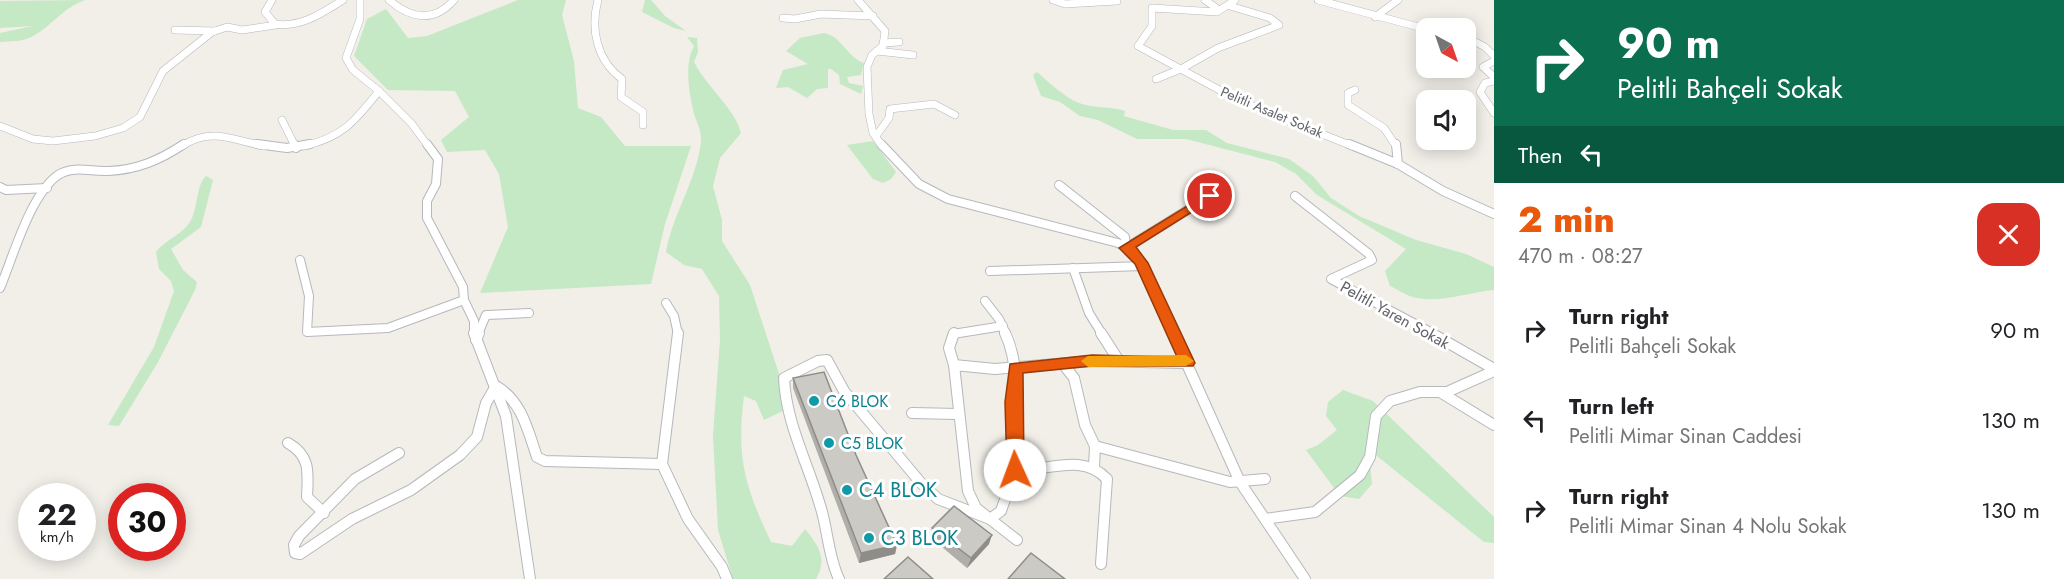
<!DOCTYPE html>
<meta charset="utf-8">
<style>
body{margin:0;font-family:Jost,sans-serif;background:#f2f2f2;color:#202124;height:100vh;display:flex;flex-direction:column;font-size:22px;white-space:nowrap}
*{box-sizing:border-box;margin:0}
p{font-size:20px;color:#757577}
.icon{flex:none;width:33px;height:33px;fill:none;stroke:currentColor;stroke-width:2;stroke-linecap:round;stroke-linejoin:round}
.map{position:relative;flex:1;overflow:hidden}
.sheet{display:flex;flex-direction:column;background:#fff;width:570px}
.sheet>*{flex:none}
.top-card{background:#0b6e4f;color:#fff;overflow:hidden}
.needle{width:39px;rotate:140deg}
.controls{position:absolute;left:1416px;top:18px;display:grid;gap:12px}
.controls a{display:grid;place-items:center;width:60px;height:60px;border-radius:12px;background:#fff;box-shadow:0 3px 15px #0003;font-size:30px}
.speed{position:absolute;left:18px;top:483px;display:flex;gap:12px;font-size:30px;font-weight:700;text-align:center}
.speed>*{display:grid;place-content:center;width:78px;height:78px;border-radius:50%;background:#fff;box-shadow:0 3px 15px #0003;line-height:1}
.speed small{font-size:15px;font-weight:400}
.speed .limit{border:9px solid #d22;background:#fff;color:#111}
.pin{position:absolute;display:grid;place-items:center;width:51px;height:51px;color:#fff;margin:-26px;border:3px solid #fff;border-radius:50%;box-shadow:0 2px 6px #0007}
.me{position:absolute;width:66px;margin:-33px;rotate:358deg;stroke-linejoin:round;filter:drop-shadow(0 0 4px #0008)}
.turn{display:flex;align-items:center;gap:21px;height:126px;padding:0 24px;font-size:27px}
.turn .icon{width:78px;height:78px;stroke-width:2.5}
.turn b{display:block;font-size:42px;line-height:51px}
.then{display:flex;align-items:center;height:57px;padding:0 24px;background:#0003;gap:12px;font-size:22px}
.round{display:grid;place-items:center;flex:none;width:63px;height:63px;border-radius:18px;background:#f2f2f2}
.summary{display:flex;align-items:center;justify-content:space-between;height:102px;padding:0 24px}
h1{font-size:36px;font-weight:800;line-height:45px;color:#ea580c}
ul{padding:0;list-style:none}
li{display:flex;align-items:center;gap:18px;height:90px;padding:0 24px}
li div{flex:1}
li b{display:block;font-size:22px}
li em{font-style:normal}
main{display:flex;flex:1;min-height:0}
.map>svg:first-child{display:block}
.green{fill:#c5e8c5}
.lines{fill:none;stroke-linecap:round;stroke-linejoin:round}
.minor-far2-casing{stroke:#b5b8bc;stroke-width:8}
.minor-far1-casing{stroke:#b5b8bc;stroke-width:10}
.minor-casing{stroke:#b5b8bc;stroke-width:12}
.minor-far2{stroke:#fff;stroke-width:7}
.minor-far1{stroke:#fff;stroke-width:8}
.minor{stroke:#fff;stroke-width:10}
.wall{fill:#afaea9}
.shaded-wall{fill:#8f8d8a}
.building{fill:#cccac5;stroke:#8f8d8a;stroke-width:1.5}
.route{fill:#ea580c;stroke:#983908;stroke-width:1.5}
.slow{fill:#f59e0b}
.culture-dot{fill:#0f9aa8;stroke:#fff;stroke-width:2}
.labels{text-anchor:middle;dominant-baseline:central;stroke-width:6;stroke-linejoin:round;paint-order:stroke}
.far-street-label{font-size:14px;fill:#5f6368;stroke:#fff}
.street-label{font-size:16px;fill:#5f6368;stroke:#fff}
.culture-label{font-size:16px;fill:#0d838f;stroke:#fff;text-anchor:start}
.near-culture-label{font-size:20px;fill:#0d838f;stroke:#fff;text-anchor:start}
</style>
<main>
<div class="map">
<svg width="1494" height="579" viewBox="0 0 1494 579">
<rect width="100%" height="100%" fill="#f1efe8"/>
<!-- green -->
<g class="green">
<path d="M85 0C61 9 52 26 33 36 23 42 11 41 0 42V33L33 26 0 28V1Z"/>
<polygon points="518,0 566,0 562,15 574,61 578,108 601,117 625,146 691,146 665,224 651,284 480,293 508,227 499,174 485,150 447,152 441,140 469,117 455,91 388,90 354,56 367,19 386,9 408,38 427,36"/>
<polygon points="645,0 651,0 665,16 686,31 674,28 642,12"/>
<path d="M824 33C843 37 846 57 864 63L861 75 847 77 849 83 863 86 861 94 840 84 839 75 831 69H828V88L817 89 807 98 788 87 776 88 783 70 808 64 786 51 800 38Z"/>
<path d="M687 37 697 38 698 52 694 62C706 86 736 110 741 133L720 158 713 186 722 220V241L750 285 781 380 783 411 764 420 756 401 744 396C736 458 745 487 771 542L792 546 805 529C818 545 828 558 816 579H733L718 530 713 436 720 340 719 296 702 269 684 265 666 252C673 213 697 180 701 141 702 132 697 122 694 114 689 93 684 64 694 46Z"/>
<path d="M1037 72C1050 83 1064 97 1079 103 1094 109 1111 106 1125 111L1124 116 1173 130H1206L1227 143 1289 159 1313 176 1331 198 1359 216 1416 240 1466 254 1494 267V290C1469 292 1442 303 1417 298 1408 297 1399 290 1390 286L1385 271 1406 249 1317 195 1296 174 1275 162 1186 139H1137L1098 120 1080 116 1060 102 1041 96 1033 75Z"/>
<polygon points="873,141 896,172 891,179 883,183 873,179 847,145"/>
<path d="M206 176 213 180 201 227 171 249 183 270 197 282 195 290 158 362 119 426 108 425 154 347 174 291 171 281 159 269 156 252C165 240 185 233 191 220 198 208 196 185 206 176Z"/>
<polygon points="1343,390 1373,401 1494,517 1494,543 1484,542 1372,452 1370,463 1372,484 1359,499 1340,496 1306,450 1318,445 1337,430 1326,416 1328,402"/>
</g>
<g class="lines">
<!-- minor-far2 casing -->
<g class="minor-far2-casing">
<g id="minor-far2">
<path d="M272 0 265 12 275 24C301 28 322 13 343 0"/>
<path d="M389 0C410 18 433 24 454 0"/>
<path d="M598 0C590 29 597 61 622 79L621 97 643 112V125"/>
<polyline points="858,0 885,31 883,46 872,55 867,67 869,114 873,133 882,146"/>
<polyline points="1053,0 1065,4 1117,1"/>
<polyline points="1205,0 1219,10"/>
<polyline points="1235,0 1217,12 1152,8 1152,26 1138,46 1238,100 1352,146"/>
<polyline points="1318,0 1426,29"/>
<polyline points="1375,17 1398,0"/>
<polyline points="783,18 795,19 821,14 873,16"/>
<polyline points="175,30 215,31"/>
<polyline points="1466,37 1485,47 1494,56"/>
<polyline points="883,43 899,42"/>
<polyline points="877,51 913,55"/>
<polyline points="1494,61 1483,67 1494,77"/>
<polyline points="1156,79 1181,69 1218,48 1279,25 1270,18 1230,6"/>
<polyline points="1494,81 1485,83 1480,92 1494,113"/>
<polyline points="1355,90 1348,93 1348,105 1384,128 1396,146"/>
<polyline points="379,91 412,124 428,146"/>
<polyline points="282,120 295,146"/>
<polyline points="0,126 33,139 53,141 95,136 123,128 140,117 163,71 212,32 227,27 242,30 276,25"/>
<polyline points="876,136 889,118 890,109 934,104 955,115"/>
<path d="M182 146C211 127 233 140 264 146"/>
<path d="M304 146C343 137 355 121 379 91L353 70 346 58 360 19V0"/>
</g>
</g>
<!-- minor-far1 casing -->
<g class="minor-far1-casing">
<g id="minor-far1">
<polyline points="257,144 287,148 310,144"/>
<polyline points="294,144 296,148"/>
<polyline points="427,144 438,159 436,184 427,201 427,218 463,287 464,300 474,321 474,334"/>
<polyline points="881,144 919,184 948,199 1118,243 1133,251 1141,263 1173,334"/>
<polyline points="1349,144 1398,164 1443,191 1494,214"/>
<polyline points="1396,144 1398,164"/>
<polyline points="1059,185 1125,237 1126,248"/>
<polyline points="0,187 6,190 47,188"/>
<polyline points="1295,196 1369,254 1372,260 1331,279 1434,334"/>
<polyline points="1126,248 1210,196"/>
<polyline points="300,260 309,296 307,332 388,328 464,300"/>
<polyline points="1073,268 1089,313 1102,334"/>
<polyline points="990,271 1143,266"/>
<path d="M0 288C13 257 30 195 58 175 74 165 91 172 108 171 137 170 160 160 184 144"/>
<polyline points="985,301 999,319 1006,334"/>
<polyline points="666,303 674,316 678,334"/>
<polyline points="478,334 486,315 529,313"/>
<polyline points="953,334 1003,326"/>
</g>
</g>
<!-- minor casing -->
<g class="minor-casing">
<g id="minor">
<polyline points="474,333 506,416 530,579"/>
<path d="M1005 333C1024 373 1013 427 1015 470 1047 472 1081 452 1107 479L1101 564"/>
<polyline points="1101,333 1119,361"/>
<polyline points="1173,333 1240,482 1305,579"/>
<polyline points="1431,333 1494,369"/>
<polyline points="476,340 479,333"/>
<polyline points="1063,364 1074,378 1085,425 1095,446 1094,468"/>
<polyline points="954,365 949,348 954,333"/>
<polyline points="1440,392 1494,425"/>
<polyline points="912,413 958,414"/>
<path d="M288 443C311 456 308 473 307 497L324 513"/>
<polyline points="1095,446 1230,482 1265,479"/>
<path d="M399 453 355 479 299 536 294 545 295 553 300 554 352 519 411 490 460 455 477 437 486 403 496 386C522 401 528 431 537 457L545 461 662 464 678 333"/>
<polyline points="662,464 688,519 722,567 727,579"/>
<polyline points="1015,470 1001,511 990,519 976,508 968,491 954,365 995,369 1092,361 1187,363"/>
<polyline points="1265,519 1315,512 1360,475 1370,457 1376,416 1390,401 1420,392 1447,392 1494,371"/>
<path d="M839 579C829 558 828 534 822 512 810 467 786 425 784 378L818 361 827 360 844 391 921 483 938 499 990 519 1017 540"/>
</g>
</g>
<!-- minor-far2 -->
<use href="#minor-far2" class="minor-far2"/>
<!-- minor-far1 -->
<use href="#minor-far1" class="minor-far1"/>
<!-- minor -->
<use href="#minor" class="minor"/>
</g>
<!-- wall -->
<g class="wall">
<polygon points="793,378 856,455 897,545 895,554 859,563 793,388"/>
<polygon points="932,528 989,544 967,568 930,537"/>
</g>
<!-- shaded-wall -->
<g class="shaded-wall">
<polygon points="992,535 989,544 967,568 971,558"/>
<polygon points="897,545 895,554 859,563 861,553"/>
</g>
<!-- building -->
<g class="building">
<polygon points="824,372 856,455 897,545 861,553 793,378"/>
<polygon points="954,506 992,535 971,558 932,528"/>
<polygon points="1031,553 1065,579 1008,579"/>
<polygon points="908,557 933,579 884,579"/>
</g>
<!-- route -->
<polygon class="route" points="1210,192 1214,193 1214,198 1136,247 1148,263 1195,363 1193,366 1092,366 1023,373 1024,470 1021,475 1009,475 1007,470 1005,402 1010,364 1092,355 1177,357 1135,264 1119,248"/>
<!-- slow -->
<polygon class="slow" points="1186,355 1194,361 1186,366 1088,367 1081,361 1088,356"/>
<!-- markers -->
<g class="culture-dot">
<circle cx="814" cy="401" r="6"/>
<circle cx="829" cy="443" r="6"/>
<circle cx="847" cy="490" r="6"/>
<circle cx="869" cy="538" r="6"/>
</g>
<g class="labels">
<!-- far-street labels -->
<g class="far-street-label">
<text transform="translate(1272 112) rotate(23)">Pelitli Asalet Sokak</text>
</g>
<!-- street labels -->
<g class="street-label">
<text transform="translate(1395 315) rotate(29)">Pelitli Yaren Sokak</text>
</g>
<!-- culture labels -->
<g class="culture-label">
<text x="826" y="401">C6 BLOK</text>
<text x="841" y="443">C5 BLOK</text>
</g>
<!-- near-culture labels -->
<g class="near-culture-label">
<text x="859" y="490">C4 BLOK</text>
<text x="881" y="538">C3 BLOK</text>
</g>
</g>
</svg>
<div class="controls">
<a><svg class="needle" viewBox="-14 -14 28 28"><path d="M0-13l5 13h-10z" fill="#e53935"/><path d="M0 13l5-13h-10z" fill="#757577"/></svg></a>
<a><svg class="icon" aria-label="sound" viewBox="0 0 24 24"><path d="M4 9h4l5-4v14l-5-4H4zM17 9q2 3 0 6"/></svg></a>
</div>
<div class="speed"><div>22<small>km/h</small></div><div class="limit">30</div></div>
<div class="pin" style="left:1210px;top:196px;background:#d93025"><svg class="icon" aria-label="arrive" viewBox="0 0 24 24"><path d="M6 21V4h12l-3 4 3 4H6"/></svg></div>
<svg class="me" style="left:1015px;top:470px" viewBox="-20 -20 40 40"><circle r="19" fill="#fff"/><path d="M0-13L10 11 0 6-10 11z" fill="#ea580c"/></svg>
</div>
<section class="sheet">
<div class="top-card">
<div class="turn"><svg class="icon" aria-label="right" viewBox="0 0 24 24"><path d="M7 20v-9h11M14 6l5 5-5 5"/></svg><div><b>90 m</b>Pelitli Bahçeli Sokak</div></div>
<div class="then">Then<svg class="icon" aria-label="left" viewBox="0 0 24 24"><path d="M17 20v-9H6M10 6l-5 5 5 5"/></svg></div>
</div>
<div class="summary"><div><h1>2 min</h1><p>470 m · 08:27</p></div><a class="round" style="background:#d93025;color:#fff"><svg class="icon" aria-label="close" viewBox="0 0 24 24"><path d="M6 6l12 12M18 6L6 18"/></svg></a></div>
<ul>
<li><svg class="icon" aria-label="right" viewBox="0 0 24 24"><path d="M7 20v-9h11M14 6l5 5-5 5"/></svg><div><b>Turn right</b><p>Pelitli Bahçeli Sokak</p></div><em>90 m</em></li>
<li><svg class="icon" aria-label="left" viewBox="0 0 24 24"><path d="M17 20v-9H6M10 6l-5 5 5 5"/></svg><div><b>Turn left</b><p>Pelitli Mimar Sinan Caddesi</p></div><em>130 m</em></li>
<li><svg class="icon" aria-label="right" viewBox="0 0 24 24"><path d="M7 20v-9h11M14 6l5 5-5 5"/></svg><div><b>Turn right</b><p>Pelitli Mimar Sinan 4 Nolu Sokak</p></div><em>130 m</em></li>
</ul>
</section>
</main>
